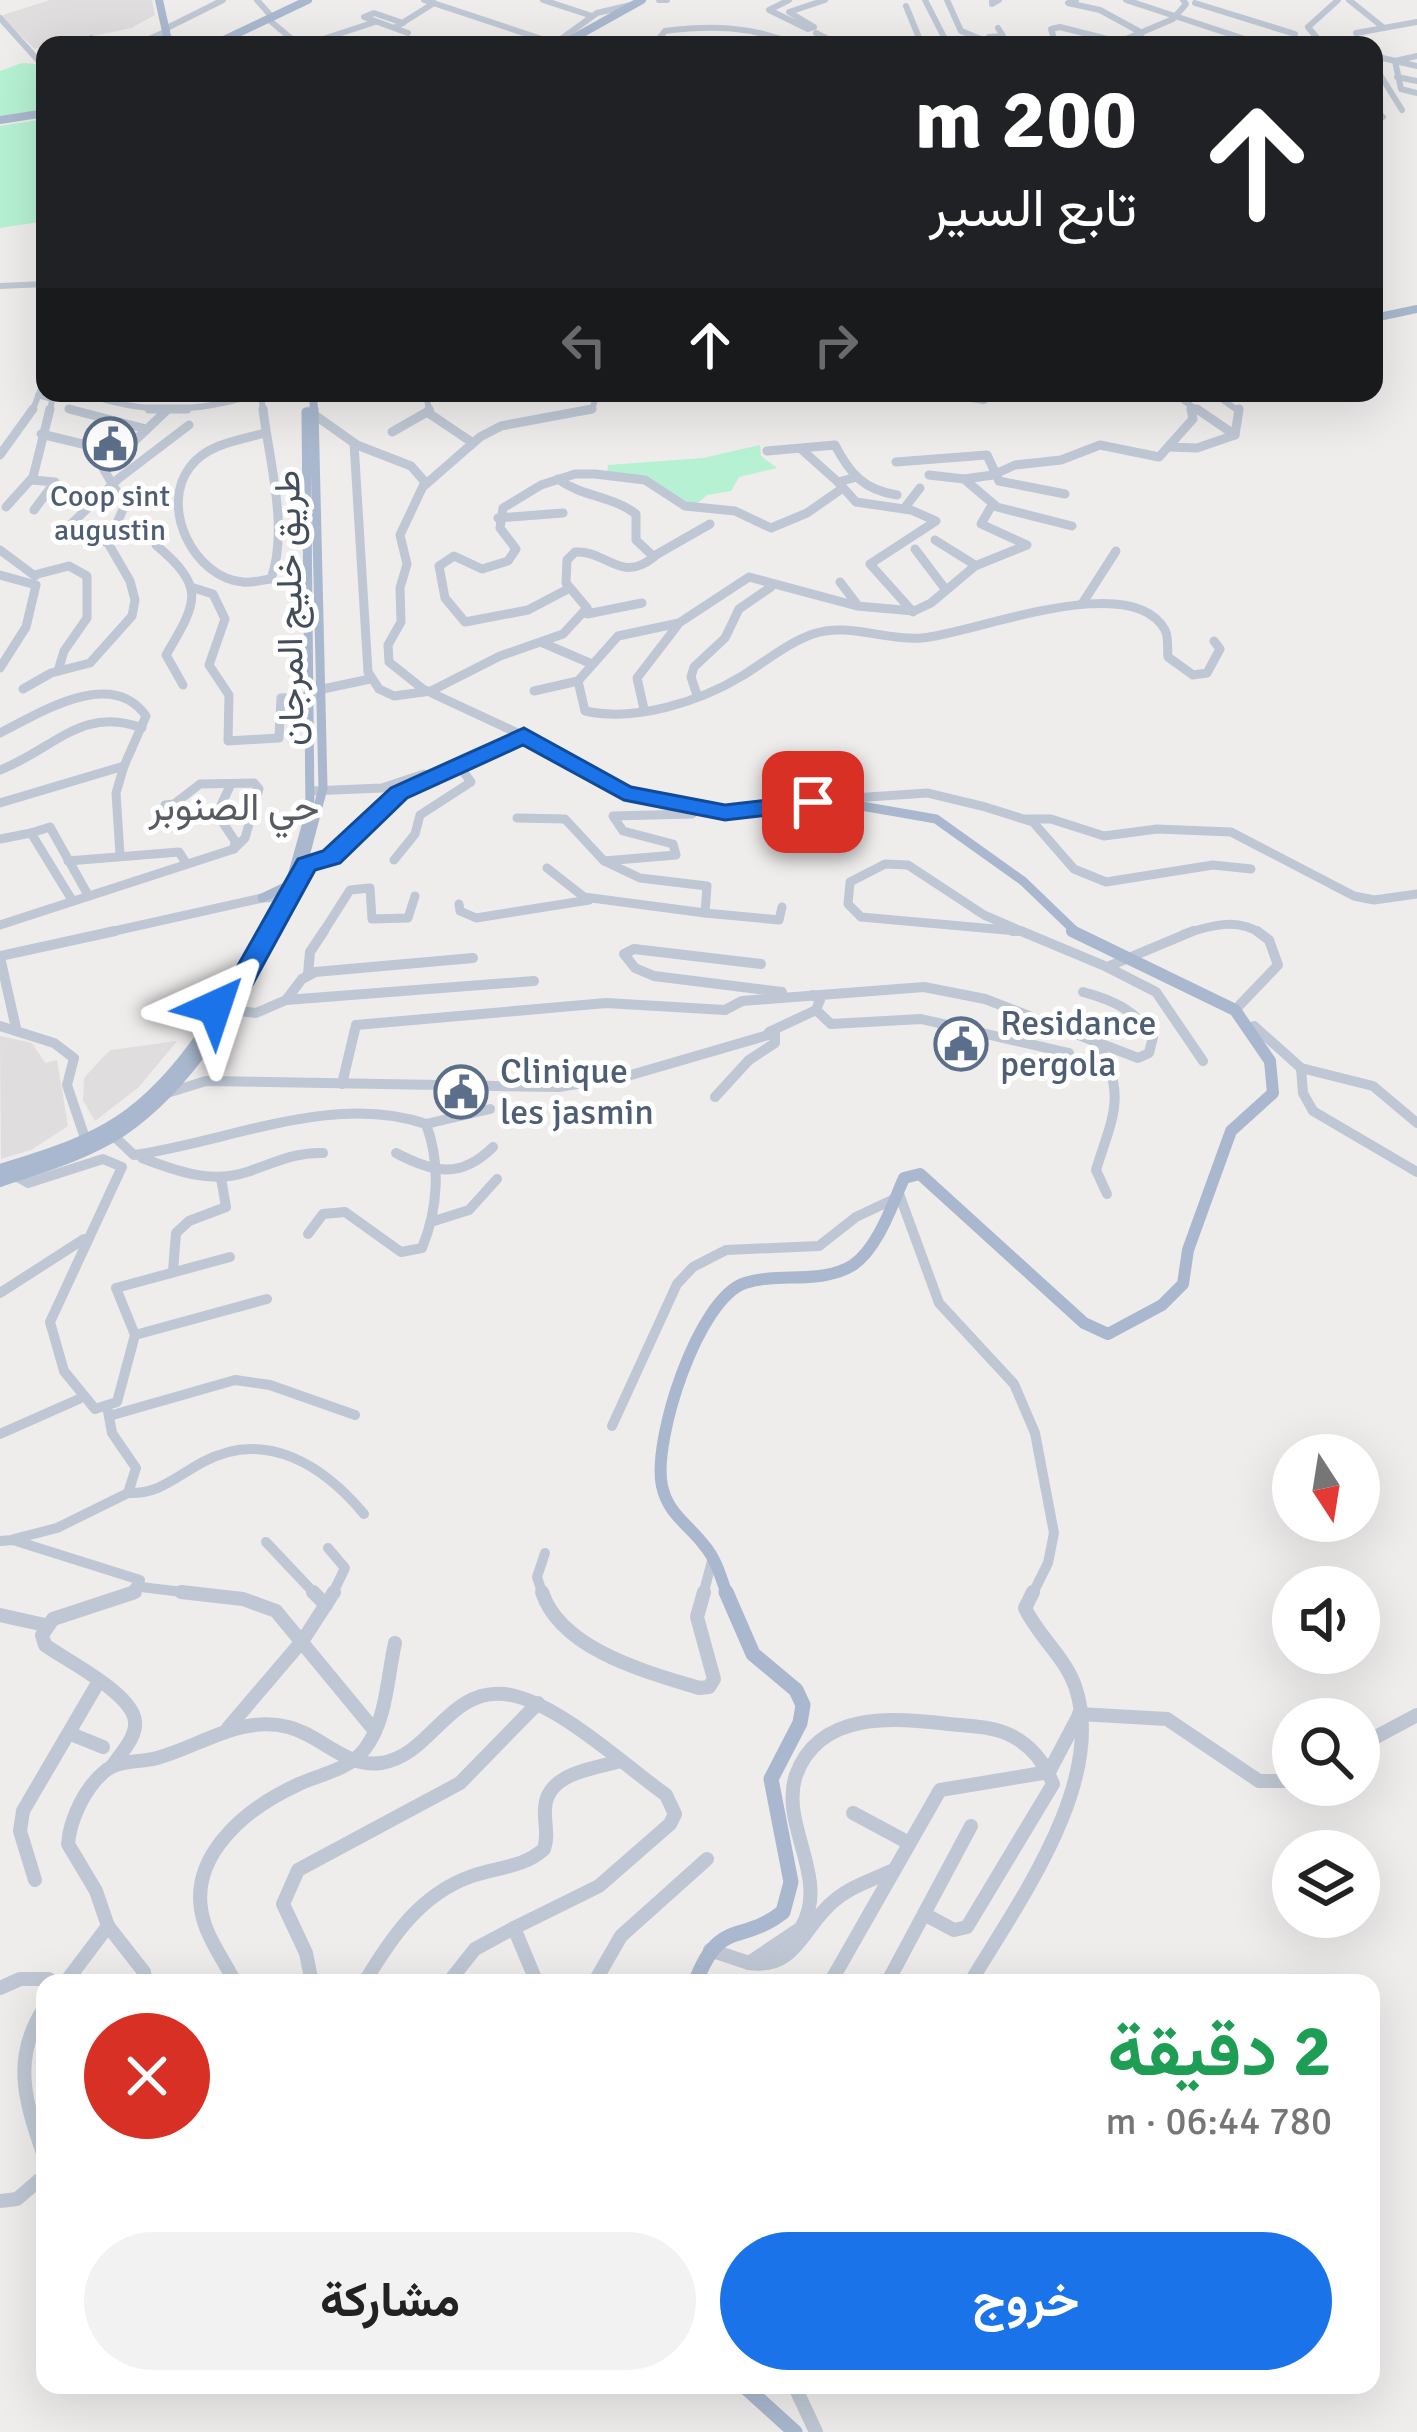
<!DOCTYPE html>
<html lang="ar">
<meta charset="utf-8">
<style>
body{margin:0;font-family:Signika,Vazirmatn,sans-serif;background:#f2f2f2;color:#222;direction:rtl;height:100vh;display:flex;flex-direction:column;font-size:45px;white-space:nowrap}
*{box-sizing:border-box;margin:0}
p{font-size:39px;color:#767676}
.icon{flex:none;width:66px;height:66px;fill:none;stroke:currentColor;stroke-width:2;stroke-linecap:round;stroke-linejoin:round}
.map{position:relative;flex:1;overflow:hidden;direction:ltr}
.drawer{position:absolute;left:36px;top:1974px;width:1344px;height:420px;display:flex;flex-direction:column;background:#fff;border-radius:24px;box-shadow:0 12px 48px #0002;direction:rtl}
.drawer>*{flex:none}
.top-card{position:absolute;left:36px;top:36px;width:1347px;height:366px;border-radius:24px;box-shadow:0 12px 48px #0002;direction:rtl;background:#202124;color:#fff;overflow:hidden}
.needle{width:78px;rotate:168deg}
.fabs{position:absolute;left:1272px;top:1434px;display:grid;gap:24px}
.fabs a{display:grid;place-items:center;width:108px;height:108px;border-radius:50%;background:#fff;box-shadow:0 12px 48px #0002;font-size:60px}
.pin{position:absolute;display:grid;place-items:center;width:102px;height:102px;color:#fff;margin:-51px;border-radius:24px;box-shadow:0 6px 18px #0006}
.me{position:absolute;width:132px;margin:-66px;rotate:42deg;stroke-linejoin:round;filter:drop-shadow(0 0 9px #0008)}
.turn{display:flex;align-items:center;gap:42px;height:252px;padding:0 48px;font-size:54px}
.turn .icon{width:156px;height:156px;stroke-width:2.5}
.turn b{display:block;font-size:84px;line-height:102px}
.lanes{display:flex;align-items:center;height:114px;padding:0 48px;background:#0003;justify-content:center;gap:60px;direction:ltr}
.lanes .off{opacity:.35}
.round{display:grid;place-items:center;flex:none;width:126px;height:126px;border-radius:63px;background:#f2f2f2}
.head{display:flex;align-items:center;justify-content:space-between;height:204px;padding:0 48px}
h1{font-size:72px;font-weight:700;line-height:90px;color:#1e9e55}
.button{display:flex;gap:24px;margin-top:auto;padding:24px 48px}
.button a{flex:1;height:138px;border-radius:72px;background:#1a73e8;color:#fff;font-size:48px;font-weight:700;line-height:138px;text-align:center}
.button a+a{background:#f2f2f2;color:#222}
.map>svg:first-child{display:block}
.education{fill:#e0ddde}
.green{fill:#b6f1d3}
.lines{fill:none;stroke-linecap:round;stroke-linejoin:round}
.minor-far3{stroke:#bec7d3;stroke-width:6}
.minor-far2{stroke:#bec7d3;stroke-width:9}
.minor-far1{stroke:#bec7d3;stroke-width:10}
.minor{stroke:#bec7d3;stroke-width:14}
.major-far3{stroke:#a9b8ce;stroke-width:8}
.major-far2{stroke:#a9b8ce;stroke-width:9}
.major-far1{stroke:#a9b8ce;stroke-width:12}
.major{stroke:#a9b8ce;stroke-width:15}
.route{fill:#1a73e8;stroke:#114b97;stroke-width:3}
.labels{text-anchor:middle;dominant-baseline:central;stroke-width:10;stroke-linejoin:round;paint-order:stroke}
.far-service-label{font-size:30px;fill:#4e5e75;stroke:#fff}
.street-label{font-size:36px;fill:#434d5b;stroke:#fff}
.service-label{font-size:36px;fill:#4e5e75;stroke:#fff;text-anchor:start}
.neighbourhood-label{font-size:39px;fill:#585c62;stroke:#fff}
</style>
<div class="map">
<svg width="1417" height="2432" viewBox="0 0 1417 2432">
<rect width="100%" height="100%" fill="#efecec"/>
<!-- education -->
<g class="education">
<polygon points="50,0 152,0 155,15 131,28 35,49 0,16"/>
<polygon points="0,1036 32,1043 45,1063 57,1060 68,1126 31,1150 1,1159"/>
<polygon points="177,1041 139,1087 95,1121 83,1100 84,1078 103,1057 111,1050"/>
</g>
<!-- green -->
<g class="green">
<polygon points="22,63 36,64 45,85 45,109 0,116 0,71"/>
<polygon points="45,119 45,221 0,228 0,126"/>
<polygon points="760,445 761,456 777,468 739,477 731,491 707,495 694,506 649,478 607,473 608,465 703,458"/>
</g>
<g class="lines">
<!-- minor-far3 -->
<g class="minor-far3">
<polyline points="257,0 272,17"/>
<polyline points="424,0 560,45"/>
<polyline points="543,0 592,16"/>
<polyline points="659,0 667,0"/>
<polyline points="789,0 769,10 808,29 814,27 789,12 825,0"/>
<polyline points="925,0 948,45"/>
<polyline points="947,0 961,31 996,45"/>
<polyline points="992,0 992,4 999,0"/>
<polyline points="1076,0 1068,3 1100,10 1142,33"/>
<polyline points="1126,0 1263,45"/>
<polyline points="1349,0 1384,28"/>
<polyline points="1195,3 1295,34"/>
<polyline points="906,6 922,45"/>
<polyline points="0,18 45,68"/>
<polyline points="268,19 299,45"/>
<polyline points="403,23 374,13 364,17 408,33"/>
<polyline points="396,27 434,3"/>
<polyline points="167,28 223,0"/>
<polyline points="816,33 840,45"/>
<polyline points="1356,33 1417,22"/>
<polyline points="167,37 187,45"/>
<polyline points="989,37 1003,36 998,28"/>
<polyline points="91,38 96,45"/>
<polyline points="226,39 242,45"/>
<polyline points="557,42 597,13 635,4"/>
<polyline points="136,45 167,31"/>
<polyline points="305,45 375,22"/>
<path d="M654 45 665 31C712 25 752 26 796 45"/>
<polyline points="1056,45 1051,29 1060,27 1119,42 1173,19 1186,4 1183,0"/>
<polyline points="1336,45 1317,38 1308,27 1338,0"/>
<polyline points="1374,56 1417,66"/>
<polyline points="1417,56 1395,61 1401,89 1417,93"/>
<polyline points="1374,65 1402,110"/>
<polyline points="1397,77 1417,81"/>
<polyline points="1374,108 1383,117"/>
<polyline points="0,286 45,284"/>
<path d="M84 393C143 415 199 413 259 393"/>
<polyline points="261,393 263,412"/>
<polyline points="425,393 430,412"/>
<polyline points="932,393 984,401 997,393"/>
<polyline points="1173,393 1190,405 1192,412"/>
<polyline points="1213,393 1240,412"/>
<polyline points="38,395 52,399 50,412"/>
<polyline points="1190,405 1201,412"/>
<polyline points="68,409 81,412"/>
<polyline points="32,412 45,378"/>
<polyline points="579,412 592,410 597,393"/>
</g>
<!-- minor-far2 -->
<g class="minor-far2">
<polyline points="69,409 146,429"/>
<polyline points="149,409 187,409"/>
<path d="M263 409C269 461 289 528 271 579 262 580 252 583 243 582 194 578 159 507 190 467 207 444 239 440 265 433"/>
<polyline points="429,409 430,414"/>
<polyline points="1197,409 1235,435 1239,409"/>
<polyline points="309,411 357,445 411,466 425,482 400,535 407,564 400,588 401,622 388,645 389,662 423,689 524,736"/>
<polyline points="392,432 427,412 473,443"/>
<polyline points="41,434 120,453"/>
<path d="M354 443 368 672 379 689 394 696 431 691 500 656 563 634 587 608 566 583 567 560 575 552C607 550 620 584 654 557L636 540V514C613 496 582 497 558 479"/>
<polyline points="1169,447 1197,448 1235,435"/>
<polyline points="802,450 838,482"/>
<path d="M767 451 835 445C850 474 864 490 897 495"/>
<polyline points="0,455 33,409"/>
<polyline points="896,462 987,455 999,481 1065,494"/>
<polyline points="929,475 964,479 993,475 1015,465 1061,460 1100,445 1159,457 1193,419 1191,409"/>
<polyline points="853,478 838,482 856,502 911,510 936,521 870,564 913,612"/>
<polyline points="964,479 997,507 1072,526"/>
<polyline points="32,480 55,482 34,510"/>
<polyline points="425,485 480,437 501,426 592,409"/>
<polyline points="906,506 920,488"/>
<polyline points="6,507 33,477 50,409"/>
<polyline points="498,518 563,513"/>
<polyline points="935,540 975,565"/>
<polyline points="108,543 125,505 104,470 166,411"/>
<path d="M156 545C207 588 197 602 166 655L183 685"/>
<polyline points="915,549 946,590"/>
<polyline points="0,550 35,576"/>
<polyline points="654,556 710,524"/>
<polyline points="0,575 36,585 26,627 0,668"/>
<polyline points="34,575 69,566 87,576 87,618 64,651 58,671"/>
<polyline points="840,582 856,603"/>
<polyline points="194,588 213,594 225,619 209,665 229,695 228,741 279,738 281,698 313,696"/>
<polyline points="568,589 528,610 465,622 445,598 439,566 454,556 482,569 508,561 516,549 500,528 503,508 541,485 575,474 595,474 645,480 685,506 735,511 771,528 807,513 840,490"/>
<polyline points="1082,604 1116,551"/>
<polyline points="587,614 642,603"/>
<polyline points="543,643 592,664"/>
<polyline points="578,681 618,636 679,623 749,577 857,606 914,611 931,603 975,566 1027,545 981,524 992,505"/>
<polyline points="23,689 51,673 90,663 132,616 135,600 130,581 108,543 67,528 118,479 189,425"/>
<polyline points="323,689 370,679"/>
<path d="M534 691 578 681 585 711C635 722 699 702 742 676 765 662 787 643 813 634 849 622 885 641 922 638 975 633 1132 568 1165 630 1169 637 1167 649 1168 657L1193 675 1207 673 1220 649 1214 641"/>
<polyline points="697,695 691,677 694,667 725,638 739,609 771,587"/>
<polyline points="644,709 637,678 677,626"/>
<path d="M0 733C41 712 112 667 146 716L124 766"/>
<path d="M0 770C53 750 82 705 142 728"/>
<polyline points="230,786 217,814 235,841 234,849"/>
<polyline points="311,791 382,788 424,774"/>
<polyline points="823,800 928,793 982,806 1033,822 1074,869 1106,882 1213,865 1251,869"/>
<polyline points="0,803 124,766 116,793 120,855"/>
<polyline points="698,809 692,814 613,816 623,831 673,844 676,855 604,861 640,878 707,886 705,913 779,920 782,907"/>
<polyline points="517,818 565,819 604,861"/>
<polyline points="1027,819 1051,819 1104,836 1157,829 1231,832 1354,896 1374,900 1417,894"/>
<polyline points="0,839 31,833"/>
<polyline points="394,860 415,834 420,815 471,782 459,766"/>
<polyline points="68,861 179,852 186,863"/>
<polyline points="297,863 328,860 393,797 498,745"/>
<polyline points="547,868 584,897 705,913"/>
<polyline points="72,900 31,833 50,827 88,895"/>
<polyline points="459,904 460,911 476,918 589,900"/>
<polyline points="0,925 234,849 245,838 259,789 254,783 200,784 174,804 165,805"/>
<polyline points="1017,931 861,917 848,904 850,882 885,864 908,865 984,915 1028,934"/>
<polyline points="101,934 262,898 290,897"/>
<polyline points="322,934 350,890 370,888 372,919 408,918 415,896"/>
<path d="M1184 934C1209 926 1238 917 1261 934"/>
</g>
<!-- minor-far1 -->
<g class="minor-far1">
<polyline points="1012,931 1017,931"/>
<polyline points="1021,931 1107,967 1193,931"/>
<polyline points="0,956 115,931"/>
<polyline points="0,957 16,1028"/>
<polyline points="761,964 634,949 624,954 635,968 654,976 782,992"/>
<polyline points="1107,967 1156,992 1203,1061"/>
<polyline points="308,974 310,952 324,931"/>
<polyline points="286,1000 302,979 315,972 473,958"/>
<polyline points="224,1009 256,1013 286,1000 534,981"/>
<polyline points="816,1010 831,1024 921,1019 1069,1053"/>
<polyline points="1235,1010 1278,965 1269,940 1257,931"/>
<polyline points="0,1026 54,1043 74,1058 67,1085 85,1138"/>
<polyline points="1254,1026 1301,1068 1373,1086 1417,1123"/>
<polyline points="769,1032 816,1010 820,1000 813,995"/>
<path d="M1095 1041C1129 1093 1112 1118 1096 1170L1107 1194"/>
<polyline points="1301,1068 1303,1093 1313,1111 1417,1172"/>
<path d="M342 1084 356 1025 606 1003 725 1010 742 1001 924 987 985 999 1138 1058 1149 1053 1153 1037C1135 1010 1113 1000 1083 992"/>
<polyline points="167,1093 206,1081 559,1087 631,1075 775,1033 775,1043 749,1060 715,1097"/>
<polyline points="426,1124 490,1109"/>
<path d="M114 1136 134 1155C228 1142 332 1092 426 1124 441 1164 438 1209 422 1248L401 1252 345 1212 323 1214 308 1234"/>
<path d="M396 1153C434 1173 461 1179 493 1147"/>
<path d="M142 1158C176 1171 211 1184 247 1172 274 1163 294 1152 323 1153"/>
<polyline points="12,1174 28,1183 103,1159 122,1167 50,1322 64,1371 95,1409 117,1402 135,1335 116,1288 230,1257"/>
<polyline points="898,1191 939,1303 1014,1384 1035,1433 1054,1533 1048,1563 1032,1595"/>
<polyline points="431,1222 469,1210 497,1179"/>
<polyline points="173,1271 176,1233 189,1221 226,1207 221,1178"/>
<polyline points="0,1293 84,1239"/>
<polyline points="135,1335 267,1299"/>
<polyline points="109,1416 235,1380 270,1385 355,1415"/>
<polyline points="612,1426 677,1284 693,1267 726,1250 819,1246 856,1217 892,1200"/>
<polyline points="0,1434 79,1399"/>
<path d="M128 1493C160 1494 175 1477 203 1462 266 1428 324 1466 364 1514"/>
<polyline points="14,1539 57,1528 128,1493 136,1468 112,1433 108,1411"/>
<polyline points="0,1541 13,1540 140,1580 130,1595"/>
<polyline points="266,1542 316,1595"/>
<polyline points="328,1548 345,1568 332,1595"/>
<polyline points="141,1587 207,1595"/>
<polyline points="543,1595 537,1577 545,1553"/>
<polyline points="703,1595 713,1557"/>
</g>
<!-- minor -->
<g class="minor">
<polyline points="181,1592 243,1599 276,1611 375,1731"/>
<polyline points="313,1592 326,1605"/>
<path d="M542 1592C561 1650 647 1672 699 1688L709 1687 714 1679 697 1617 704 1592"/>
<polyline points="0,1615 45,1625"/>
<polyline points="1079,1714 1167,1719 1259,1781 1293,1781"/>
<polyline points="228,1728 303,1640 334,1592"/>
<polyline points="71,1734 103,1747"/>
<polyline points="1359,1746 1417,1715"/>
<path d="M113 1765C121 1753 137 1737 135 1721 132 1693 67 1661 45 1645L42 1635 53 1619 135 1592"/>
<polyline points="853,1813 909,1843"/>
<polyline points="35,1880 20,1831 23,1811 99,1681"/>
<path d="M108 1926 96 1891 68 1844C70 1819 85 1788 104 1772 119 1759 139 1763 157 1758 201 1746 240 1715 288 1727 321 1735 345 1768 381 1763 432 1755 447 1689 504 1694 554 1699 624 1765 666 1795L675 1814 670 1824 599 1886 514 1928"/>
<path d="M710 1950 749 1963 801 1928C831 1879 779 1825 796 1775 820 1710 894 1718 949 1724 970 1726 993 1726 1012 1736 1032 1746 1045 1764 1053 1784L967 1927 954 1930 924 1914"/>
<path d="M749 1963C797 1970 803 1925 835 1900 852 1886 874 1879 894 1870"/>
<polyline points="65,1983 108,1926 144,1972 146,1983"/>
<path d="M235 1983C226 1963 212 1946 205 1925 182 1859 246 1808 299 1784 321 1774 348 1770 364 1750 387 1721 387 1678 395 1643"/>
<polyline points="312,1983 306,1953 283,1904 298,1870 460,1783 538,1703"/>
<path d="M364 1983C391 1938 420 1894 472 1876 497 1867 523 1868 544 1849 549 1834 544 1824 545 1809 546 1774 591 1769 617 1762"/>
<polyline points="448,1983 475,1949 514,1928 537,1983"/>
<polyline points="594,1983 621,1936 707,1859"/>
<polyline points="830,1983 940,1790 1049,1772 1078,1717"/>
<polyline points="887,1983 971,1826"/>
<path d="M970 1983C1017 1904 1108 1781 1075 1686 1065 1657 1038 1636 1025 1608L1033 1592"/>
<polyline points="0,1988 20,1979 49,1979"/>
<path d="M45 2007C10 2059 26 2104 45 2159"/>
<polyline points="0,2201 17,2199 45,2175"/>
<polyline points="794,2385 816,2432"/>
</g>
<!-- major-far3 -->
<g class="major-far3">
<polyline points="159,0 169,45"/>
<polyline points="563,44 642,0"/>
<polyline points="213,45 308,0"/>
<polyline points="0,120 45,113"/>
<polyline points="1374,318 1417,309"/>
<polyline points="313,393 314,412"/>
</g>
<!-- major-far2 -->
<g class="major-far2">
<polyline points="524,736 610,788 707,812 833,801 936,819 1023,881 1078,934"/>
<polyline points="262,898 285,887"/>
<polyline points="263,934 292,876 310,812 306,412"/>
<polyline points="272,934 301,871 323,788 314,409"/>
</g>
<!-- major-far1 -->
<g class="major-far1">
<path d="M0 1170C41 1157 84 1145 120 1121 184 1079 229 997 265 931"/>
<path d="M0 1181C41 1167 84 1155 121 1131 190 1085 236 1002 274 931"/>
<path d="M727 1595C721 1577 716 1559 704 1545 688 1524 668 1514 662 1486 652 1441 698 1298 745 1283 779 1272 821 1285 853 1265 878 1248 892 1205 904 1178L920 1174 1084 1323 1108 1334 1162 1305 1183 1284 1188 1250 1231 1131 1273 1093 1270 1061 1235 1010 1072 931"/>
</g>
<!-- major -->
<g class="major">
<path d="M695 1983C721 1916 739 1946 783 1912L791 1882 771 1779 800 1723 803 1705 796 1690 753 1654 726 1592"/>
<polyline points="743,2385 795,2432"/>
</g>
</g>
<!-- route -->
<polygon class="route" points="524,728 631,787 725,805 813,795 825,802 813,810 725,820 624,800 523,745 407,798 340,863 315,870 235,1016 206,1014 203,1007 206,1001 219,999 298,859 323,851 391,788"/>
<!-- icons -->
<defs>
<g id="civic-ring" transform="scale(2.7)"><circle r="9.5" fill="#fff" stroke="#5c6f8a" stroke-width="1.5"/><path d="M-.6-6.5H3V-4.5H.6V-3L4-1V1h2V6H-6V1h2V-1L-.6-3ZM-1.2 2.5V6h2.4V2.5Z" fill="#5c6f8a"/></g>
</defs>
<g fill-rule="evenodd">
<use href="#civic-ring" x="110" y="444"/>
<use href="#civic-ring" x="961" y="1044"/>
<use href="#civic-ring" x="461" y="1092"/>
</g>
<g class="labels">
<!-- far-service labels -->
<g class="far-service-label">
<text x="110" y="496">Coop sint<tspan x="110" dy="34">augustin</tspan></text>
</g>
<!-- street labels -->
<g class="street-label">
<text transform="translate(290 608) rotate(-91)">طريق خليج المرجان</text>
</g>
<!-- service labels -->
<g class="service-label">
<text x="1000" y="1023">Residance<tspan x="1000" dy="41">pergola</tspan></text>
<text x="500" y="1071">Clinique<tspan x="500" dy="41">les jasmin</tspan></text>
</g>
<!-- neighbourhood labels -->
<g class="neighbourhood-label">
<text x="234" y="807">حي الصنوبر</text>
</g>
</g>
</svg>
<div class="fabs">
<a><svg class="needle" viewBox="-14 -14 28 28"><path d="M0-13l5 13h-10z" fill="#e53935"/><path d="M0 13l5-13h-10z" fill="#767676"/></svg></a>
<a><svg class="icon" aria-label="sound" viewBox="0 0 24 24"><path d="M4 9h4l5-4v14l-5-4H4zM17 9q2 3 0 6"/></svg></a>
<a><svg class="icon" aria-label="search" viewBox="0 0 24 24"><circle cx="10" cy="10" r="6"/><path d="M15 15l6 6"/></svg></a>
<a><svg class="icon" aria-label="layers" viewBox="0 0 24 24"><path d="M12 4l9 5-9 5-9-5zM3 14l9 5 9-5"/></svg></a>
</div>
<div class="pin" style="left:813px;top:802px;background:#d93025"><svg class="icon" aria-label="arrive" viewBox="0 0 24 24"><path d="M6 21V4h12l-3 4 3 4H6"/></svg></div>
<svg class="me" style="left:215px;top:1007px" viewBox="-20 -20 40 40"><path d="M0-17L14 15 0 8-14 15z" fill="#1a73e8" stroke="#fff" stroke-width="4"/></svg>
<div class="top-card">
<div class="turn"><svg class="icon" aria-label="ahead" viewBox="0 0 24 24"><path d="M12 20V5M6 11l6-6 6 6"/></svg><div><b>200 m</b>تابع السير</div></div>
<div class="lanes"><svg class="icon off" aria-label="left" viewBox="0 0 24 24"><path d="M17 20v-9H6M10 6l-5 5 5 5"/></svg><svg class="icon" aria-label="ahead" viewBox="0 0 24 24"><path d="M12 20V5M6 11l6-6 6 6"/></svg><svg class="icon off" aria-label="right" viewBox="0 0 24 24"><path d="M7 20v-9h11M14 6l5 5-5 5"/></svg></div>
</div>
<section class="drawer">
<div class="head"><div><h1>2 دقيقة</h1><p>780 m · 06:44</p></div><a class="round" style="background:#d93025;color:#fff"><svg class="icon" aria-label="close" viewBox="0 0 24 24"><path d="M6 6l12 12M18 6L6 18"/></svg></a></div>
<div class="button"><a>خروج</a><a>مشاركة</a></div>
</section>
</div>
